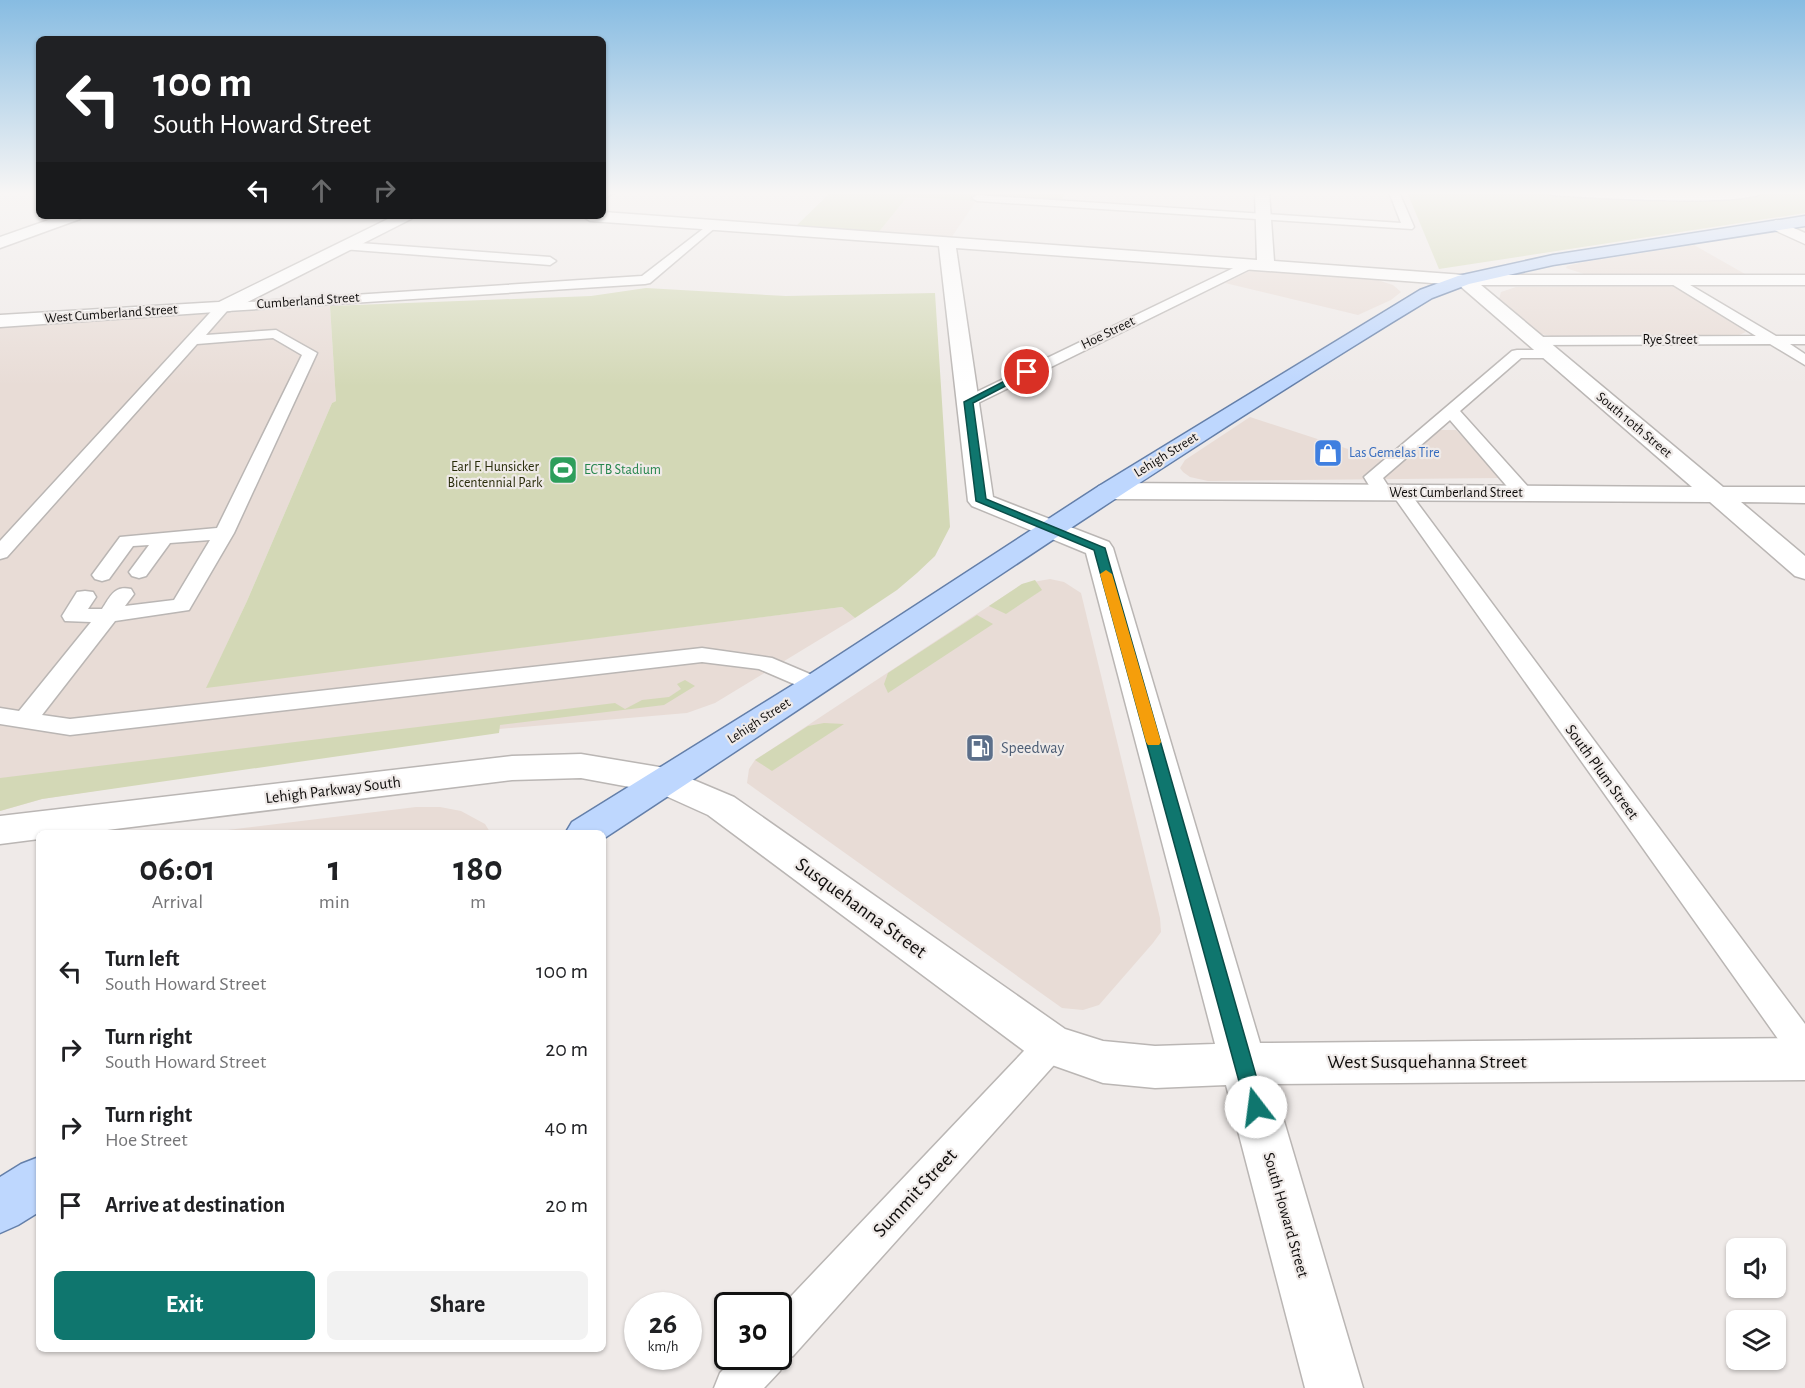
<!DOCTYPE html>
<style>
body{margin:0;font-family:"Alegreya Sans",sans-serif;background:#f2f2f2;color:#202124;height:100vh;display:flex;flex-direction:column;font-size:22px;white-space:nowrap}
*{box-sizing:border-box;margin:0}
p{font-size:20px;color:#757577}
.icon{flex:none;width:33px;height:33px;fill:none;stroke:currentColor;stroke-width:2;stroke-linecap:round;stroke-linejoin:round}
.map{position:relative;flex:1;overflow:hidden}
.sheet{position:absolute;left:36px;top:830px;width:570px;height:522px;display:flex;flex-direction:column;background:#fff;border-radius:9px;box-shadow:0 2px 4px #0004}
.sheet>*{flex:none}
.guide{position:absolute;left:36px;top:36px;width:570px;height:183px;border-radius:9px;box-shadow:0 2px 4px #0004;background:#202124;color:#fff;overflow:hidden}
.buttons{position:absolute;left:1726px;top:1238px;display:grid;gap:12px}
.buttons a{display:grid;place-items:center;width:60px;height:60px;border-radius:9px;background:#fff;box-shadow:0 2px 4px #0004;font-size:30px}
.speed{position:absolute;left:624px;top:1292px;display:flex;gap:12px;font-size:30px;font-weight:700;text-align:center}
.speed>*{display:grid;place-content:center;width:78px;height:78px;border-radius:50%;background:#fff;box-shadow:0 2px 4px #0004;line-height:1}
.speed small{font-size:15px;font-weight:400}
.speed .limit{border:3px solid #111;border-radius:9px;background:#fff;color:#111}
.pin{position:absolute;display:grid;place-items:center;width:51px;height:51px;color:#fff;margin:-26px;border:3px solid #fff;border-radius:50%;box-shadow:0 2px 6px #0007}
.me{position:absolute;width:66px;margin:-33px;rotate:345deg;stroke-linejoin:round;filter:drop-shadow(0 0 4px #0008)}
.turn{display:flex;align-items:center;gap:21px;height:126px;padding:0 18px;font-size:27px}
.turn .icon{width:78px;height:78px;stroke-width:2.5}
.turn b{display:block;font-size:42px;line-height:51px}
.lanes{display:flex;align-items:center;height:57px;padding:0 18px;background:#0003;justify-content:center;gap:30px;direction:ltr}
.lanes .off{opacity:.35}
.eta{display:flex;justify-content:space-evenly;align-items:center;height:102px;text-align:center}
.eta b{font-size:36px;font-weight:700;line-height:42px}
.action{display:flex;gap:12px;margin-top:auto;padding:12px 18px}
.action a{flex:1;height:69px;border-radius:9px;background:#0f766e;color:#fff;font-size:24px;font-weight:700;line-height:69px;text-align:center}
.action a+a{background:#f2f2f2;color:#202124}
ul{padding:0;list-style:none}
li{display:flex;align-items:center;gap:18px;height:78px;padding:0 18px}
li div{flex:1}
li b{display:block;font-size:22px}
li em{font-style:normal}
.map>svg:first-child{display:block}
.built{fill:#e8dcd6}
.green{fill:#d3d8b6}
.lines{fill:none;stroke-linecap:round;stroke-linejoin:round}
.lane-casing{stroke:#bab6b4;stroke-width:3}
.street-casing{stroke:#bab6b4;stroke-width:3}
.primary-casing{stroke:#647fa9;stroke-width:3}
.lane{fill:#fff;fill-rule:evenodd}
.street{fill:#fff;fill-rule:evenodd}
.primary{fill:#bed7fe;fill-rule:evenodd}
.route{fill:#0f766e;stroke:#0a4d48;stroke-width:1.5}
.slow{fill:#f59e0b}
.labels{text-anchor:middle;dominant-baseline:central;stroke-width:4.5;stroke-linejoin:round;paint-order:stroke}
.far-street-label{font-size:14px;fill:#0f0d0c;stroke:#efeae8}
.far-shop-label{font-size:14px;fill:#366cbe;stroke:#efeae8;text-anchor:start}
.far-park-label{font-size:14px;fill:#292c0a;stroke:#efeae8}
.far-leisure-label{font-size:14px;fill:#27864d;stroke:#efeae8;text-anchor:start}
.service-label{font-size:16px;fill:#4e5e75;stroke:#efeae8;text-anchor:start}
.street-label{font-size:16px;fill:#0f0d0c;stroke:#efeae8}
.near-street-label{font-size:20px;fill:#0f0d0c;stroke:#efeae8}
</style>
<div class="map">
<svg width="1805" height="1388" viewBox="0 0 1805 1388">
<rect width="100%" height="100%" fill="#efeae8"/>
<!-- built -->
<g class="built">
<polygon points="907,197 976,201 951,238 878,233"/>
<polygon points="1694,245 1745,274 1584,274 1566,268 1567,266 1584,262"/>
<polygon points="1254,269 1368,277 1393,285 1401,292 1391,300 1358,315 1225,283"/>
<polygon points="1669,286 1681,289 1746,332 1737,336 1556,337 1541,334 1499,299 1501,292 1516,287"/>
<polygon points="330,306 336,401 332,403 247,601 207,687 842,607 855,618 715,703 687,713 499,729 42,799 0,811 0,327"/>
<polygon points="1250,417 1397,465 1436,430 1456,430 1502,478 1208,481 1190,477 1183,472 1180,468 1185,460"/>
<polygon points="1050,579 1064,582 1081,593 1160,918 1161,932 1153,943 1099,1005 1083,1010 1062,1008 747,783 749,769 755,760 1022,584"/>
<polygon points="416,807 440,807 461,811 485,824 490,832 211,832"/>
</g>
<!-- green -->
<g class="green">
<polygon points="831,192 1065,192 1062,200 980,194 976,201 907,197 878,233 795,227"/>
<polygon points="1407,192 1805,192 1805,213 1439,269"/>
<polygon points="646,288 786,296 935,293 950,527 935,556 917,573 897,590 855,618 842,607 206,688 247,601 332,403 336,401 330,306 591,296"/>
<polygon points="1035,580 1042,590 1006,614 989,606 1022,584"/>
<polygon points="977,615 993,624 888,693 884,684 888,673"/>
<polygon points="685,680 695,686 664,705 500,725 499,733 42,799 0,811 0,778 615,703 625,709 642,700 669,697 681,689 677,684"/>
<polygon points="824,723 844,724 772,771 755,760 808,726"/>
</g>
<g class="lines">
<!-- lane casing -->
<g class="lane-casing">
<g id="lane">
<polygon points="603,192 615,192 603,199"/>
<polygon points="1389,192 1399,192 1414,227 1412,229 977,201 972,198 977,195 1401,223"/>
<path d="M1546 192 1665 194 1764 192C1744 208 1585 197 1551 195Z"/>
<path d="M712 222 716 223V227L650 283 645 284 227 311 206 335 276 330 317 353 234 533 189 610 115 621 42 715 70 719 702 648 772 658 824 680 828 685 824 690 816 692 808 690 759 669 702 662 70 735 0 724V708L19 711 91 622 65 621 62 616 77 592 85 591 93 592 96 597 88 609H102C110 597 114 585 131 589L134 594 125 606 174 600 210 540 170 543 146 576 139 578 132 576 129 572 149 545 133 546 109 579 102 581 95 579 92 575 120 537 217 528 302 355 273 338 197 344 7 557 0 559V541L218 304 642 276Z"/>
<polygon points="346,242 550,257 556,261 550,265 342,249 340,246"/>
<polygon points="1248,261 1254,265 1252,268 974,405 968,407 960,402 962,399"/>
<polygon points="1675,276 1776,336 1805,336 1805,344 1790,344 1805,354 1805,365 1770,344 1535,345 1528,341 1535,337 1756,336 1670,283 1669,280"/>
<polygon points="1517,350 1550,350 1557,354 1550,358 1521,358 1460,411 1531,490 1533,494 1531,498 1517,498 1450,420 1383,478 1392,492 1400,487 1407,489 1805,1024 1805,1065 1793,1060 1392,494 1383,499 1376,497 1364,477 1512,351"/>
<polygon points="1051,1030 1063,1035 1068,1045 1063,1055 793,1356 785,1359 780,1371 764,1388 714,1388 720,1373 736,1356 778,1356 778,1310 1039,1035"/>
</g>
</g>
<!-- street casing -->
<g class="street-casing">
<g id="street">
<polygon points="1255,192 1269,192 1274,261 1464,275 1805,275 1805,285 1481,285 1723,487 1805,487 1805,503 1741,502 1805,556 1805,579 1795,576 1710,502 1108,499 1099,496 1095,491 1099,486 1108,483 1692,487 1459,285 956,248 993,497 1109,542 1113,548 1260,1043 1805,1038 1805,1080 1273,1084 1363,1388 1305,1388 1226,1085 1155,1088 1103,1083 1035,1059 708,815 657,792 581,778 512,780 91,832 39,832 39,839 0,844 0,816 512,756 581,754 665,768 734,797 1065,1029 1103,1041 1155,1046 1215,1044 1086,553 972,506 968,501 939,246 590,221 582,216 603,216 603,212 1257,260"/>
<polygon points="60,216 83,216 80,219 0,248 0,237"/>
<polygon points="394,216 414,216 411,219 230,311 0,327 0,315 219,302"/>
<polygon points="1776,220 1805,233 1805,244 1770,228 1768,225"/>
</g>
</g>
<!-- primary casing -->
<g class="primary-casing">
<g id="primary">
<path d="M1805 216V226L1553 265 1469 284 1432 298C1150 469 879 658 603 839V832H566L572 822 804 678 1099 486 1420 290 1458 276 1553 255Z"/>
<polygon points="39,1157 39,1212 18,1225 0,1233 0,1177 21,1164"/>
</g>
</g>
<!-- lane -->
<use href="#lane" class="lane"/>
<!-- street -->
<use href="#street" class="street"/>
<!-- primary -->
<use href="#primary" class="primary"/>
</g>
<!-- sky -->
<linearGradient id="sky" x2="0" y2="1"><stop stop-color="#87bce2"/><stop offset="0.5" stop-color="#f8f6f5"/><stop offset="1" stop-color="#f8f6f5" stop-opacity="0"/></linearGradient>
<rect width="1805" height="386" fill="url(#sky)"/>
<!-- route -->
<polygon class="route" points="1024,371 1032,372 973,403 986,499 1105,548 1265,1107 1263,1114 1256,1116 1248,1114 1246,1107 1094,550 976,501 964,402"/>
<!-- slow -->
<polygon class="slow" points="1106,570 1112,574 1161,742 1159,745 1148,745 1146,742 1100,574"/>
<!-- icons -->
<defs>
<g id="shop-square" transform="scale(1.5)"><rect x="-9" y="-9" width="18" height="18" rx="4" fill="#3f7fe0" stroke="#efeae8"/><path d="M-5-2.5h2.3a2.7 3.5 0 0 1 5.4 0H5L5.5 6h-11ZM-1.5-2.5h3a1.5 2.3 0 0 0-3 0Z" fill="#fff"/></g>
<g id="stadium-square" transform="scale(1.5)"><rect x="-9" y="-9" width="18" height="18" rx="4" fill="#2e9e5b" stroke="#efeae8"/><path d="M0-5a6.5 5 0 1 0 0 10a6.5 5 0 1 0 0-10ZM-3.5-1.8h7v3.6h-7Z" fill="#fff"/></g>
<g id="fuel-square" transform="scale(1.5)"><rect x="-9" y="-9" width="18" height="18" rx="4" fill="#5c6f8a" stroke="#efeae8"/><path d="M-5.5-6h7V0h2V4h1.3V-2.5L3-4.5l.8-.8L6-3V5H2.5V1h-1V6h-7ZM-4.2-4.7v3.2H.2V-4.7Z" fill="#fff"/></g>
</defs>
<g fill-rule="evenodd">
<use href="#shop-square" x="1328" y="453"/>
<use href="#stadium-square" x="563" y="470"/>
<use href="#fuel-square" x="980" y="748"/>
</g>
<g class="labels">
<!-- far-street labels -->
<g class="far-street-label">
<text transform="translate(308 301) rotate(-4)">Cumberland Street</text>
<text transform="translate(111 314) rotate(-4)">West Cumberland Street</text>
<text transform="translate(1108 333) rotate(-26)">Hoe Street</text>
<text x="1670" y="340">Rye Street</text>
<text transform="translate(1634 425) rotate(40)">South 10th Street</text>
<text transform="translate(1166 455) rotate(-32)">Lehigh Street</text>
<text x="1456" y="493">West Cumberland Street</text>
<text transform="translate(759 721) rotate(-33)">Lehigh Street</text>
</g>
<!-- far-shop labels -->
<g class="far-shop-label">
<text x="1349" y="453">Las Gemelas Tire</text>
</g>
<!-- far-park labels -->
<g class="far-park-label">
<text x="495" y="467">Earl F. Hunsicker<tspan x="495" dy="16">Bicentennial Park</tspan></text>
</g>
<!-- far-leisure labels -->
<g class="far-leisure-label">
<text x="584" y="470">ECTB Stadium</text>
</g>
<!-- service labels -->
<g class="service-label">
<text x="1001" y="748">Speedway</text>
</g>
<!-- street labels -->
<g class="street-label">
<text transform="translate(1602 772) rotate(54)">South Plum Street</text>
<text transform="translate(333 790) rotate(-7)">Lehigh Parkway South</text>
<text transform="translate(1286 1215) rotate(74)">South Howard Street</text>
</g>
<!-- near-street labels -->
<g class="near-street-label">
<text transform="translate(861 908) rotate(36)">Susquehanna Street</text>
<text x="1427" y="1062">West Susquehanna Street</text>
<text transform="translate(915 1193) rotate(-47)">Summit Street</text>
</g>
</g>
</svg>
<div class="buttons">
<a><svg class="icon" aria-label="sound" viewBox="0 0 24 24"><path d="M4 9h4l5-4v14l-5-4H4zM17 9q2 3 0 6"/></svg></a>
<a><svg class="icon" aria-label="layers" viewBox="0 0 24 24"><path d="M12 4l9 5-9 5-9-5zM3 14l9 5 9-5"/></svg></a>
</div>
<div class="speed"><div>26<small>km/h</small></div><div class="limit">30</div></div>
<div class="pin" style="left:1027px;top:372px;background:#d93025"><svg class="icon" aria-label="arrive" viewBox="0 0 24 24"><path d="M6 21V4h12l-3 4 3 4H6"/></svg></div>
<svg class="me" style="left:1256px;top:1107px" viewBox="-20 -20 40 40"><circle r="19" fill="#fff"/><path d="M0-13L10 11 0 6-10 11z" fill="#0f766e"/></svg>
<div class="guide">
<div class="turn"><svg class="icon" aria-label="left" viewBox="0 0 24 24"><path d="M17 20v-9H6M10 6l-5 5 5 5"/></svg><div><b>100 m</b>South Howard Street</div></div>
<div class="lanes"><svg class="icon" aria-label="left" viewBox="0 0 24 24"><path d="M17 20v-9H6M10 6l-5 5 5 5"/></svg><svg class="icon off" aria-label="ahead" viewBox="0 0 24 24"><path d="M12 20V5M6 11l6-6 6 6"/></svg><svg class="icon off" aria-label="right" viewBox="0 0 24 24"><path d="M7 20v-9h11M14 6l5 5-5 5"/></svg></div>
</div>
<section class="sheet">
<div class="eta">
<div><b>06:01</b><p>Arrival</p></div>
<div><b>1</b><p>min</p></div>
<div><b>180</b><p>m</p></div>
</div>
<ul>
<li><svg class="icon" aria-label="left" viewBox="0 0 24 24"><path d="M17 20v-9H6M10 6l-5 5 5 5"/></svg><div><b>Turn left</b><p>South Howard Street</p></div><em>100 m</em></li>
<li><svg class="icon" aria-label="right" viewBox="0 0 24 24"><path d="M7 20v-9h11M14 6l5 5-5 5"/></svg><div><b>Turn right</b><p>South Howard Street</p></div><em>20 m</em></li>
<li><svg class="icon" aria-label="right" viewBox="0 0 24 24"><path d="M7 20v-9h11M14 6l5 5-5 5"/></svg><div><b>Turn right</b><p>Hoe Street</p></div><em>40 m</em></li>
<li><svg class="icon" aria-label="arrive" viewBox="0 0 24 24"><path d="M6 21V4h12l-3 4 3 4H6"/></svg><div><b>Arrive at destination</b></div><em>20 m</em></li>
</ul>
<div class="action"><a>Exit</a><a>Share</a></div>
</section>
</div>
